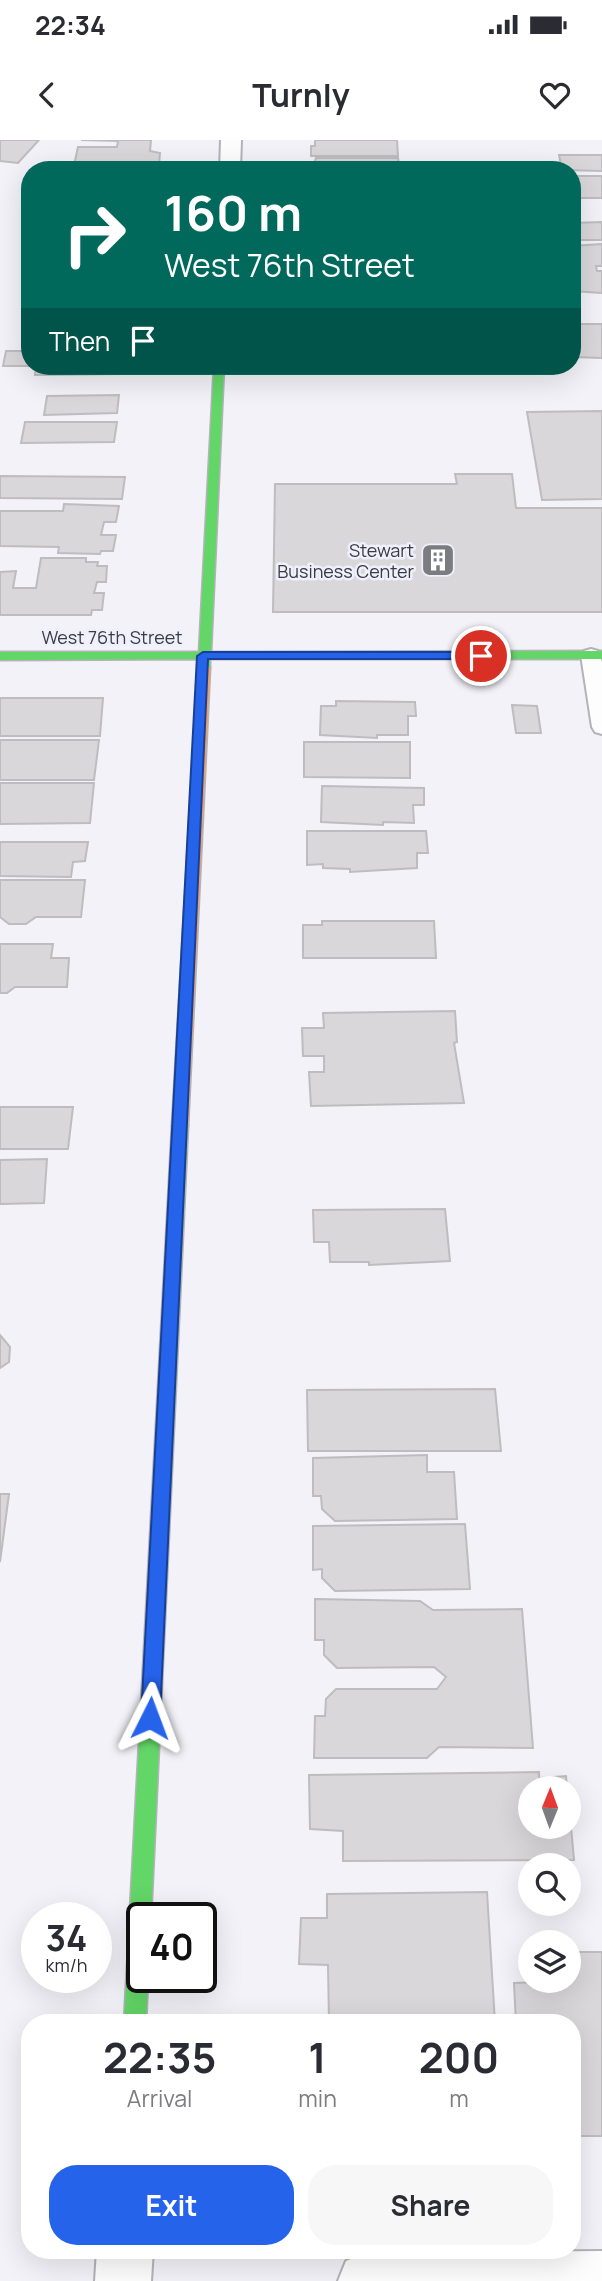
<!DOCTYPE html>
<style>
body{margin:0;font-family:Manrope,sans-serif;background:#f7f7f7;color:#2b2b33;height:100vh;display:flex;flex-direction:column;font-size:26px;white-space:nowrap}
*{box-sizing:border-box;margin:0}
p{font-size:23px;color:#7c7c81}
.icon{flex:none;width:38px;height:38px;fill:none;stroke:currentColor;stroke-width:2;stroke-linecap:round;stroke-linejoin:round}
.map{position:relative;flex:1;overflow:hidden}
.panel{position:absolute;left:21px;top:1874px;width:560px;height:245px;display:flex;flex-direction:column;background:#fff;border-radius:28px;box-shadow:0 7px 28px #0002}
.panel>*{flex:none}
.guide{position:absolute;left:21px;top:21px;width:560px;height:214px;border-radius:28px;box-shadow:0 7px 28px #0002;background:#00695c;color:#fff;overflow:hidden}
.needle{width:46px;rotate:1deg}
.buttons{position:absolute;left:518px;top:1636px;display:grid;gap:14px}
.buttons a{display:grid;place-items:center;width:63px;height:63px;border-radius:50%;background:#fff;box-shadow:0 7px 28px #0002;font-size:35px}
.speed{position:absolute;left:21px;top:1762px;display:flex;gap:14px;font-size:35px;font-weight:700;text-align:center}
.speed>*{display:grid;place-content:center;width:91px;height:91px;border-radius:50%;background:#fff;box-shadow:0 7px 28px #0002;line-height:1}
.speed small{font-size:18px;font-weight:400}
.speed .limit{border:4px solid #111;border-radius:10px;background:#fff;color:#111}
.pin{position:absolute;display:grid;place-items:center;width:60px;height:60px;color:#fff;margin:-30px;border:4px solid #fff;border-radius:50%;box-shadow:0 2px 7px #0007}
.me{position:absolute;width:77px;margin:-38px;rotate:3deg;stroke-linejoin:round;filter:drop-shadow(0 0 5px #0008)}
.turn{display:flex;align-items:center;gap:24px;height:147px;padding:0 28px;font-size:32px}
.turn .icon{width:91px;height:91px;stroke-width:2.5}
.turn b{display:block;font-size:49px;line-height:60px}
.then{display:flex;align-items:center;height:66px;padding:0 28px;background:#0003;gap:14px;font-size:26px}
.eta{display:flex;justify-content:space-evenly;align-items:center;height:119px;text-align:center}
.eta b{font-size:42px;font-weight:700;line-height:49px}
.action{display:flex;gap:14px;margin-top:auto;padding:14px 28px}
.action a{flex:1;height:80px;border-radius:28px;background:#2563eb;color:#fff;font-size:28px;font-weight:700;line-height:80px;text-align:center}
.action a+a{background:#f7f7f7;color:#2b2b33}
.status{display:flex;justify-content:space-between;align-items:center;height:49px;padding:0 35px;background:#fff;direction:ltr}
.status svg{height:19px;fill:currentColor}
header{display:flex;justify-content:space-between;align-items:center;height:91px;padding:0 28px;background:#fff;font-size:32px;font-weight:700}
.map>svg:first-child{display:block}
.building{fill:#d9d7da;stroke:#bebcbe;stroke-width:2}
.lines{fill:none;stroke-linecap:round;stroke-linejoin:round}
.lane-casing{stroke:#b3b3b8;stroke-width:4}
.street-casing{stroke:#b3b3b8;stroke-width:4}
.fast-casing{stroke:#b3b3b8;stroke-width:3}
.slow-casing{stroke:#b3b3b8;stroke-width:3}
.lane{fill:#fdfdfe;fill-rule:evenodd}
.street{fill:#fdfdfe;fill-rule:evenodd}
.fast{fill:#63d668;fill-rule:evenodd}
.slow{fill:#ff974d;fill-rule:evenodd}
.route{fill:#2563eb;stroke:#184099;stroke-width:2}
.labels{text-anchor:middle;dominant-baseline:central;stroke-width:5;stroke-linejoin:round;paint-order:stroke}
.far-poi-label{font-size:18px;fill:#3b3c40;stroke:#eef0fc;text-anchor:end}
.far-street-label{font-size:18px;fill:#3b3c40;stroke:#eef0fc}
</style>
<div class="status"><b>22:34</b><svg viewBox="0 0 49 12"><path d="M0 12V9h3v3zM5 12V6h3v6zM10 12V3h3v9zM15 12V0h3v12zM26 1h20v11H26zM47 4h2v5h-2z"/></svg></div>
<header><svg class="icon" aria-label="back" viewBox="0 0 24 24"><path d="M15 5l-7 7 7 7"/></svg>Turnly<svg class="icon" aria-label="heart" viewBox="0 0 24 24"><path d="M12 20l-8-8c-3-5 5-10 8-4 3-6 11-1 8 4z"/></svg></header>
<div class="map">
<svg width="602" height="2141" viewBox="0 0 602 2141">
<rect width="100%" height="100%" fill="#f2f2f8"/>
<!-- building -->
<g class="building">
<polygon points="0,0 39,0 18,23 0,21"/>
<polygon points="81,0 151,0 150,11 160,13 159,26 148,30 73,30 78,7 117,7 118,1"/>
<polygon points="315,0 397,0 398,16 311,16 311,6 315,6"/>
<polygon points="559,15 602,15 602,31 562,30"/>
<polygon points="316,18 398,18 400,30 312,30"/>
<polygon points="498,23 499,30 473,30 472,24"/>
<rect x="572" y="36" width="30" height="22"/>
<polygon points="602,82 602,100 572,100 572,83"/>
<polygon points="602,104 602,126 596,126 597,131 602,131 602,153 572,151 572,106"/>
<polygon points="572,184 602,184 602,218 572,217"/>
<polygon points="6,211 30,211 30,226 135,226 135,229 122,228 121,234 35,235 36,226 3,226"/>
<polygon points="119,255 117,273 44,275 47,256"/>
<polygon points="602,271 602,359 542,360 527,272"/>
<polygon points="25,282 117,282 114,302 21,303"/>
<polygon points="455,334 512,334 516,368 602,368 602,472 273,472 275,344 457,344"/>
<polygon points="0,336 125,337 122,359 0,358"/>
<polygon points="64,364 119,366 116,382 104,382 101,395 116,395 113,411 101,411 100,414 58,413 59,407 0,406 0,371 63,371"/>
<polygon points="41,418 86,418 86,422 98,422 97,426 107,426 106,442 97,442 94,453 104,453 102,470 92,470 91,475 0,475 0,432 16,431 13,448 36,448"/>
<polygon points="0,558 103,558 100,596 0,596"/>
<polygon points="336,561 415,562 416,576 408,576 408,595 377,595 377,598 320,595 321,566 336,566"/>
<polygon points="512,565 537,566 541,593 516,593"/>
<polygon points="0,600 99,600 94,640 0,640"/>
<polygon points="304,602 410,602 410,638 304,637"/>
<polygon points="0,643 94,643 90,683 0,684"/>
<polygon points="322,646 424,648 424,665 413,665 414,683 383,682 383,685 321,682"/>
<polygon points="307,691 426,691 428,713 417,713 417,728 350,732 350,729 323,728 323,724 307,725"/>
<polygon points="0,702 88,702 85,721 73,722 71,737 0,736"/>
<polygon points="0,740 85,740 81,777 36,777 26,784 9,784 0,777"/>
<polygon points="322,781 434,781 436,818 303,818 303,785 322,785"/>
<polygon points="0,804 53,804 51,818 69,818 67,847 15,847 7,853 0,853"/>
<polygon points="455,871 457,902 454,903 464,963 311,966 309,932 324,932 324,916 303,916 302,888 324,888 323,873"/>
<polygon points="0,967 73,967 68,1009 0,1009"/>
<polygon points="47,1019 44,1063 0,1064 0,1020"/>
<polygon points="445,1069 450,1121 369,1125 369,1122 330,1122 329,1102 314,1102 313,1070"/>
<polygon points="0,1195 10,1207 9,1222 0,1228"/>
<polygon points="495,1249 501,1311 308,1311 307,1250"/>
<polygon points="427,1315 427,1332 454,1332 457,1379 335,1381 322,1369 321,1356 313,1356 313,1318"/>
<polygon points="0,1354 9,1354 0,1422"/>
<polygon points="465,1384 470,1449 335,1451 322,1438 322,1429 313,1430 313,1386"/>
<polygon points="315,1459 420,1461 433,1470 522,1469 533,1608 439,1607 427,1618 314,1618 315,1576 325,1576 326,1559 336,1549 437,1549 446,1537 434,1527 337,1528 324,1515 324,1500 315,1500"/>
<polygon points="539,1632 539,1638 566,1636 567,1648 530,1648 530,1687 569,1687 569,1665 574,1720 343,1721 343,1691 310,1689 309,1635"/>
<polygon points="487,1752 495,1883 329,1883 328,1825 299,1824 301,1778 327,1778 327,1754"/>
<polygon points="569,1812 602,1812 602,1996 572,1996 572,1883 516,1883 514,1843 569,1841"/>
</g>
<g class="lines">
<!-- lane casing -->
<g class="lane-casing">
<polygon id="lane" points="591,509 598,511 602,522 602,594 595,592 592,587 581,515 584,511"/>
</g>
<!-- street casing -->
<g class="street-casing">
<g id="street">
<polygon points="221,0 241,0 240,30 220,30"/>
<polygon points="97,2110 153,2110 151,2141 95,2141"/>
<polygon points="602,2111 602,2141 338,2141 346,2121 366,2113"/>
</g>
</g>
<!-- fast casing -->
<g class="fast-casing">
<g id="fast">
<polygon points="214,226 224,226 211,512 602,511 602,519 210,519 210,528 204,532 198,528 198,519 0,520 0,512 199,512"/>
<polygon points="180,980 188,986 151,1778 142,1778 142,1838 148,1838 146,1883 124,1883 172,986"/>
</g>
</g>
<!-- slow casing -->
<g class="slow-casing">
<polygon id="slow" points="204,524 210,528 188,986 180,992 172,986 198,528"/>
</g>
<!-- lane -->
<use href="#lane" class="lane"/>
<!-- street -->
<use href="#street" class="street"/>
<!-- fast -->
<use href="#fast" class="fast"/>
<!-- slow -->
<use href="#slow" class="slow"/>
</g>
<!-- route -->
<polygon class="route" points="203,512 481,512 487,516 481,519 208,519 160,1578 157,1585 150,1587 143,1585 141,1578 197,516"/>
<!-- icons -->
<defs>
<g id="building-square" transform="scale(1.75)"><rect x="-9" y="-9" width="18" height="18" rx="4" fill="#7b7c80" stroke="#eef0fc"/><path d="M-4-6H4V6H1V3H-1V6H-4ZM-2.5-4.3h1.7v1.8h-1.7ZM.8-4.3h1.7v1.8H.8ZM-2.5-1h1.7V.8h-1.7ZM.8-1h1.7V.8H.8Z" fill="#fff"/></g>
</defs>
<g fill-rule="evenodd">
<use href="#building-square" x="438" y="420"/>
</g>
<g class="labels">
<!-- far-poi labels -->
<g class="far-poi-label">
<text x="414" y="410">Stewart<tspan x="414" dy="21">Business Center</tspan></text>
</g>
<!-- far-street labels -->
<g class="far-street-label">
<text x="112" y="497">West 76th Street</text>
</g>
</g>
</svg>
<div class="buttons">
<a><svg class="needle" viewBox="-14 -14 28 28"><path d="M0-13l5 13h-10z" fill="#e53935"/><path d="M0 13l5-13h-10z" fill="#7c7c81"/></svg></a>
<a><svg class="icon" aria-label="search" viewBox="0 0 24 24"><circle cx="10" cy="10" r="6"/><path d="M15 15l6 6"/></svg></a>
<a><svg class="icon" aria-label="layers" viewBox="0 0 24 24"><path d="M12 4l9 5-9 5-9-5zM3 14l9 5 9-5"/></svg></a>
</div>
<div class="speed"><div>34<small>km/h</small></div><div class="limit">40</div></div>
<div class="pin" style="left:481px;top:516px;background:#d93025"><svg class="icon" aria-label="arrive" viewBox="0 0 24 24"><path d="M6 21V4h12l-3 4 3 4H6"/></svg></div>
<svg class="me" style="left:150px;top:1578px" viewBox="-20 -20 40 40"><path d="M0-17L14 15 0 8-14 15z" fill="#2563eb" stroke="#fff" stroke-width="4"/></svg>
<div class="guide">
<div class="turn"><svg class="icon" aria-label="right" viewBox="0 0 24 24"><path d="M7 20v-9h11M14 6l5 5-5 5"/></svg><div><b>160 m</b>West 76th Street</div></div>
<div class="then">Then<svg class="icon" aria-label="arrive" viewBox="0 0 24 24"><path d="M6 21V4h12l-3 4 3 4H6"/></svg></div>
</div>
<section class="panel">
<div class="eta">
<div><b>22:35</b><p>Arrival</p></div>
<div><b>1</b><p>min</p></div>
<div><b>200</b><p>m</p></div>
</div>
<div class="action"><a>Exit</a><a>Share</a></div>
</section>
</div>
